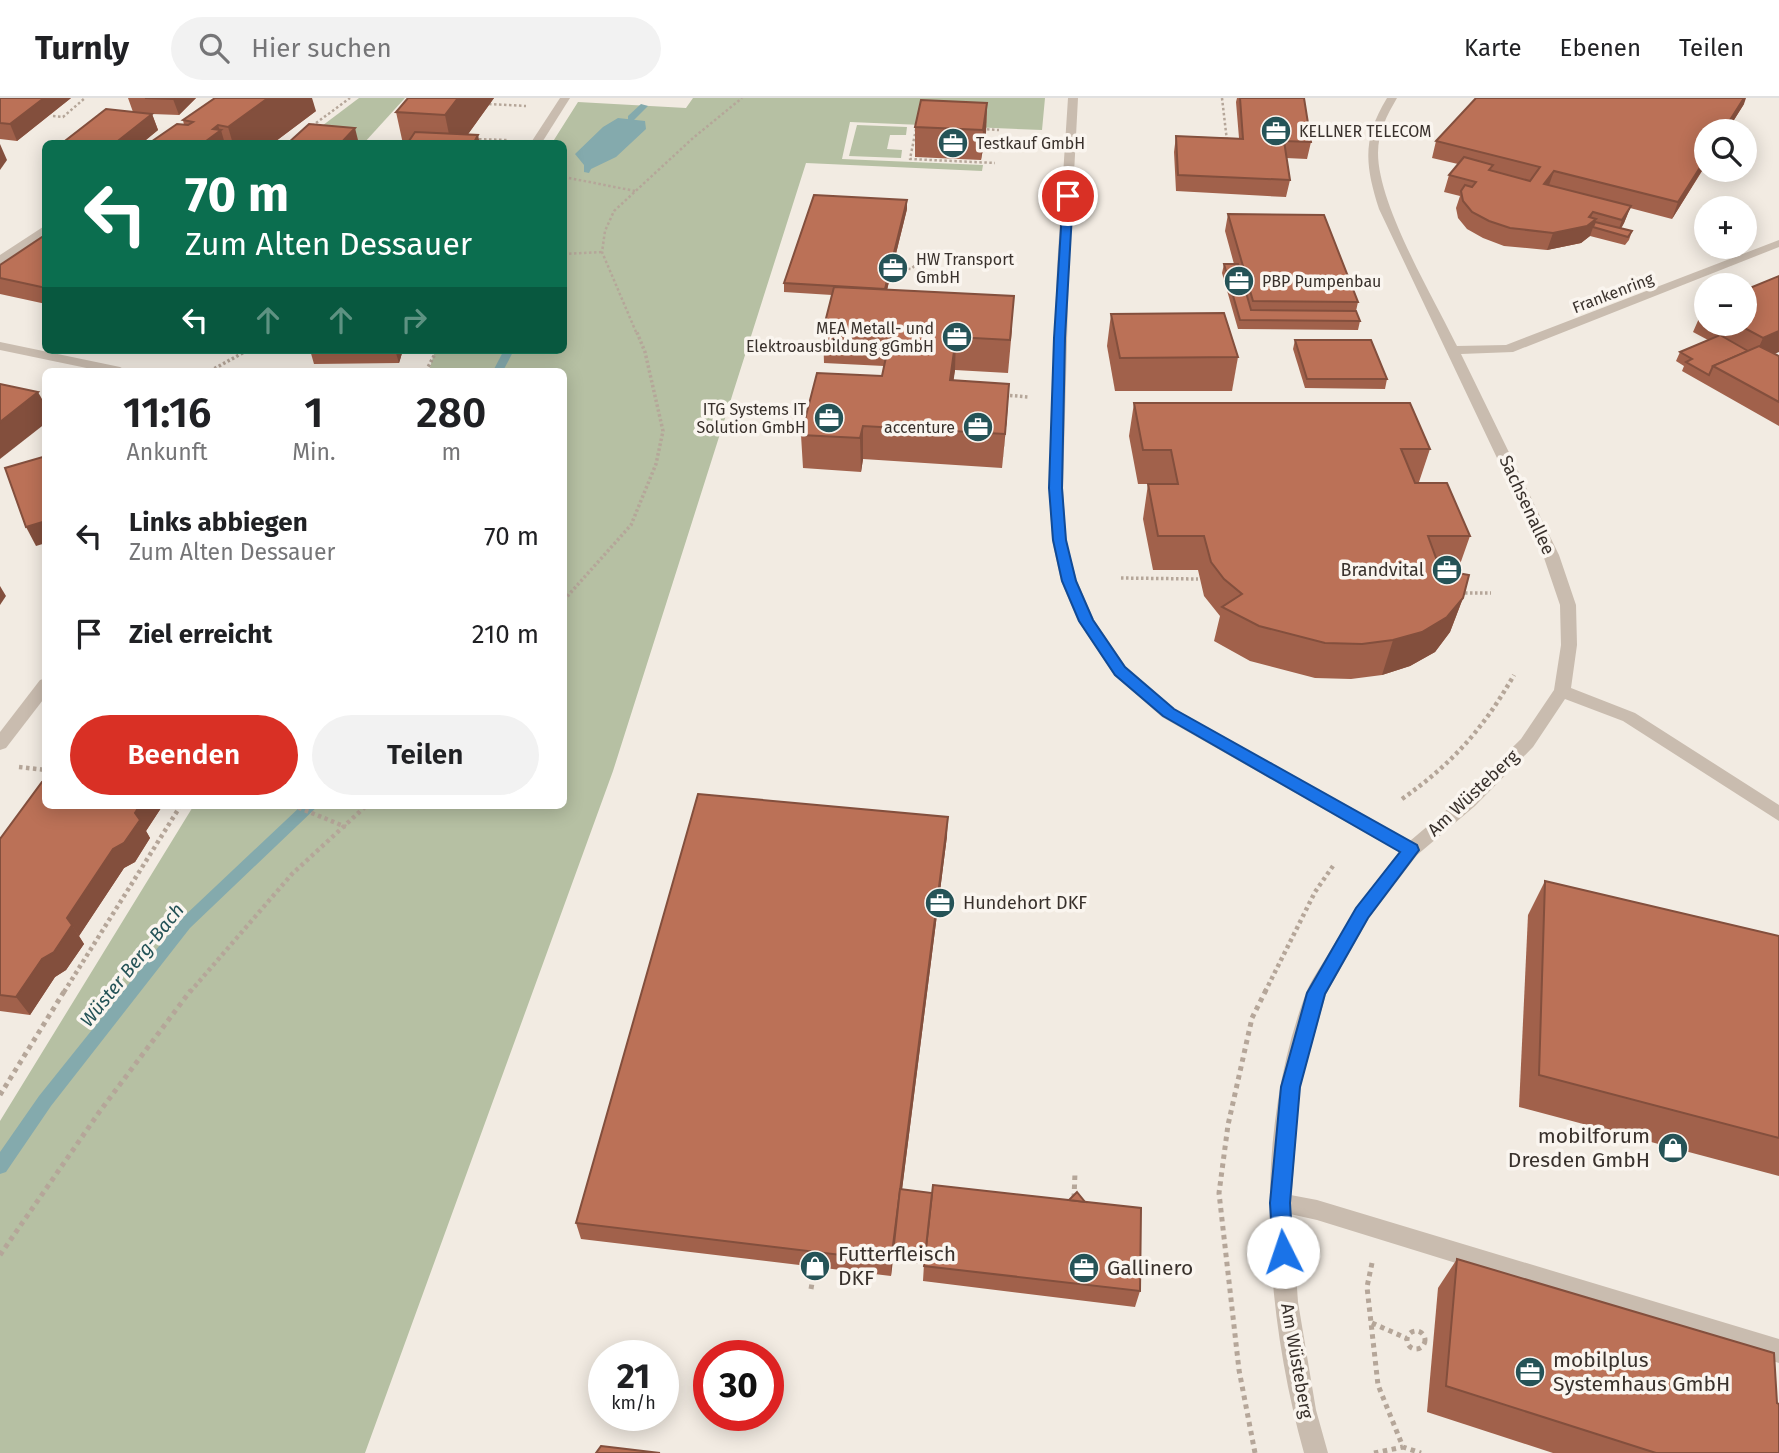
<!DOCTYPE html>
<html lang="de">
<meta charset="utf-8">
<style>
body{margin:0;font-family:"Fira Sans",sans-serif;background:#f2f2f2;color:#202124;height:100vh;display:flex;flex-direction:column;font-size:26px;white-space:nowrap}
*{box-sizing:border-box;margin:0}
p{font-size:23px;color:#757577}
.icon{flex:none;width:38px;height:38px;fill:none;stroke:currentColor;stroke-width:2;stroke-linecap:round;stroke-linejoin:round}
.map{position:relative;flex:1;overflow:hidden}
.sheet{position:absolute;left:42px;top:270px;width:525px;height:441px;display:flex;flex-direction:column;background:#fff;border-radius:10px;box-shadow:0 4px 18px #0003}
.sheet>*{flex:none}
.guide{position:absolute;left:42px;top:42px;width:525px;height:214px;border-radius:10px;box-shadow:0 4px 18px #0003;background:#0b6e4f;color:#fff;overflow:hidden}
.buttons{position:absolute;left:1694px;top:21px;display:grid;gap:14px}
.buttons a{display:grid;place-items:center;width:63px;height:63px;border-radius:50%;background:#fff;box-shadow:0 4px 18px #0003;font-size:35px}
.speed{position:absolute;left:588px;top:1242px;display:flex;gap:14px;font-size:35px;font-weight:700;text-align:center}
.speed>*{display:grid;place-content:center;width:91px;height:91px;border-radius:50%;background:#fff;box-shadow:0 4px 18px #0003;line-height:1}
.speed small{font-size:18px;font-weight:400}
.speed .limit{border:10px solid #d22;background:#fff;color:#111}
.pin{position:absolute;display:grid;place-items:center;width:60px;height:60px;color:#fff;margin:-30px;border:4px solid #fff;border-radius:50%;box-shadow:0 2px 7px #0007}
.me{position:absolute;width:77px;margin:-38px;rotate:356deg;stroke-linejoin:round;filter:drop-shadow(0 0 5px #0008)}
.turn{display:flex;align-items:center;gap:24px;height:147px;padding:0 28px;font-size:32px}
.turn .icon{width:91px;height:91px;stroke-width:2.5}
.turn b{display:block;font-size:49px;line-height:60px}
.lanes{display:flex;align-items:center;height:66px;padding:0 28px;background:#0003;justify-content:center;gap:35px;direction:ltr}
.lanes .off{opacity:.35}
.eta{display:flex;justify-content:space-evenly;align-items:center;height:119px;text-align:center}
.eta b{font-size:42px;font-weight:600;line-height:49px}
.button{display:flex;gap:14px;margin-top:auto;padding:14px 28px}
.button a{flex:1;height:80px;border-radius:42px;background:#d93025;color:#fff;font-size:28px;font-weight:600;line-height:80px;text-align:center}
.button a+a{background:#f2f2f2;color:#202124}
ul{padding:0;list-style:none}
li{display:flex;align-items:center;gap:21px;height:98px;padding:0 28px}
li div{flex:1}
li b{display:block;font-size:26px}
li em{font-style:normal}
header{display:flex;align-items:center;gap:42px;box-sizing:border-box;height:98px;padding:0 35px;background:#fff;border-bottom:2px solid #e0e0e0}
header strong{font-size:33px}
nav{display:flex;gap:38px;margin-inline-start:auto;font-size:24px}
.search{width:490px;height:63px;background:#f2f2f2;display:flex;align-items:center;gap:18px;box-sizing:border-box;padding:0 24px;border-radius:38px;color:#757577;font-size:26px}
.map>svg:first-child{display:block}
.green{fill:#b6c0a3}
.water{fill:#84aaad}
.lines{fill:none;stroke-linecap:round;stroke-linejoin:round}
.stream{fill:#84aaad;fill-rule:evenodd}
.path-far3{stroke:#b5a699;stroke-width:2.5;stroke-dasharray:2.5 2.5;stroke-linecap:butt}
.path-far2{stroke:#b5a699;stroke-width:3.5;stroke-dasharray:2.5 2.5;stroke-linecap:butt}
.path-far1{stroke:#b5a699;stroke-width:4.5;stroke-dasharray:3.5 3.5;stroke-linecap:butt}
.path{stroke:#b5a699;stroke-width:5;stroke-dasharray:4.5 4.5;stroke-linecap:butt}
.service{fill:#c9bcaf;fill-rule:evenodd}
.minor{fill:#c9bcaf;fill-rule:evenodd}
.wall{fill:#a1614b}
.shaded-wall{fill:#834f3d}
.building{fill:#bb7157;stroke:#834f3d;stroke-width:2}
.route{fill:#1a73e8;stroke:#114b97;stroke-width:2}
.labels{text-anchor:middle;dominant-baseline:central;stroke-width:7;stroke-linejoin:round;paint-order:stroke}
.far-poi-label{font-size:16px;fill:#39312c;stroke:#faf5ef;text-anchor:start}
.far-street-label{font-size:16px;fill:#39312c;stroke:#faf5ef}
.street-label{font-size:18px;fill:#39312c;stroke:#faf5ef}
.poi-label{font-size:18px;fill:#39312c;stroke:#faf5ef;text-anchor:end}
.water-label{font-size:19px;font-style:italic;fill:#255357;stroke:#faf5ef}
.near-poi-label{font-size:21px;fill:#39312c;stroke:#faf5ef;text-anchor:start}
</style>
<header>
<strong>Turnly</strong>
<div class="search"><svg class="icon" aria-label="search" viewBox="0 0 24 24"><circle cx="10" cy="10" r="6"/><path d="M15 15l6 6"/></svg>Hier suchen</div>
<nav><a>Karte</a><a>Ebenen</a><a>Teilen</a></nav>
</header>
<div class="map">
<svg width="1779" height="1355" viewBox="0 0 1779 1355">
<rect width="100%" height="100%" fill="#f2ebe2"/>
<!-- green -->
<g class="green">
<polygon points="359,0 405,0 364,45 298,46"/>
<polygon points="693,0 1045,0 1042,32 850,24 842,61 983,67 982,73 806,65 613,673 365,1355 0,1355 0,1023 194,707 564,707 564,273 429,273 435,252 564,252 564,46 552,45 578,4 686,10"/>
<polygon points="857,27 907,29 906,37 890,37 887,51 902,52 901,60 849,58"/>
</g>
<!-- water -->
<polygon class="water" points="618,20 645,23 646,31 616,59 591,71 589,75 584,74 584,67 575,56 603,29"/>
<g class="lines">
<!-- stream -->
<g class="stream">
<polygon points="641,6 648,8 634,22 628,22 628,18"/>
<polygon points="504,252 514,252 503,273 493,273"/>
<polygon points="302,707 319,707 190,830 51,1008 6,1074 0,1076 0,1054 39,998 180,822"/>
</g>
<!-- path-far3 -->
<g class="path-far3">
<polyline points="1222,0 1227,43"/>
<polyline points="489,6 526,8"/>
<polyline points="53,18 63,19 85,0"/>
<polyline points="312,28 350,0"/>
<polyline points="916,31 910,61 995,65"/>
<polyline points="982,31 999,32"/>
<polyline points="474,41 507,42"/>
<polyline points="564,79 635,93"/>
<polyline points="564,156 602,154"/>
<polyline points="893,170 911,171 919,164"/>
<polyline points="636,234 602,154 605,133 614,113 693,40 742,0"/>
</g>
<!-- path-far2 -->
<g class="path-far2">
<polyline points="210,273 248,252"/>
<polyline points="426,273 437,252"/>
<polyline points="1005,297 1028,299"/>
<polyline points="1121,480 1198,481"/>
<polyline points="1460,495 1491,495"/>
<polyline points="564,502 631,427 656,366 663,333 645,254 636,232"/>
</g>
<!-- path-far1 -->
<g class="path-far1">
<polyline points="19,669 46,672"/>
<path d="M1402 701C1453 665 1483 631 1514 577"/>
<polyline points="292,707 346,729"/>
<polyline points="64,894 181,707"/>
<polyline points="190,894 292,776 367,707"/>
<polyline points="1265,894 1315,794 1335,765"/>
</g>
<!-- path -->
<g class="path">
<polyline points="0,997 65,892"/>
<polyline points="1074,1100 1075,1075"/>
<polyline points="0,1157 100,1013 191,892"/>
<polyline points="1372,1165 1367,1189 1378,1287 1403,1349 1421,1355"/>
<polyline points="811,1191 815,1168"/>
<polyline points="1372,1225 1406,1240"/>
<circle cx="1416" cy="1242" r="9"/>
<polyline points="1255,1355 1239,1272 1219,1095 1228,1027 1252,920 1266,892"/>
<polyline points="1374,1355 1403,1349"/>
</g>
<!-- service -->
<polygon class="service" points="1280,1095 1317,1102 1779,1241 1779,1265 1317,1122 1272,1112 1269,1105 1272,1098"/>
<!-- minor -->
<g class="minor">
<polygon points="560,0 570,0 541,46 530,46"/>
<path d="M1068 0H1078L1069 170 1063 390 1066 442 1077 483 1094 522 1126 569 1174 611 1410 743 1463 698 1521 641 1554 592 1561 547 1560 507 1543 457 1379 111C1365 67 1362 41 1387 0H1397C1387 17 1378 34 1378 55 1378 107 1433 199 1457 248L1506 247 1779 142V149L1513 254 1461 256 1559 457 1576 507 1577 547 1571 590 1635 615 1779 707V723L1623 623 1565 601 1533 649 1475 708 1417 757 1369 820 1326 896 1300 989 1291 1105 1298 1204 1316 1312 1328 1355H1304C1264 1211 1252 1038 1306 895 1311 882 1320 870 1327 858 1349 821 1372 788 1399 754L1162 619 1114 577 1078 523 1061 483 1052 442 1049 390 1057 170Z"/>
<polygon points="46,127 46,136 0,166 0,157"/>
<polygon points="0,244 120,269 127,273 101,273 0,252"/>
<polygon points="46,580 46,598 6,650 0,652 0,634 40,582"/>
</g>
</g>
<!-- wall -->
<g class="wall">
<polygon points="0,0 71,0 17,43 0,41"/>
<polygon points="128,0 196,0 179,17 152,16 158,32 141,46 61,46 133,14"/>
<polygon points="408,0 494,0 468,36 480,46 403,46 396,14"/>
<polygon points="1237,0 1304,0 1311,44 1307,61 1286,60 1290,82 1286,99 1176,93 1174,54 1176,38 1239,40 1236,4"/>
<polygon points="987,5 986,34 981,62 915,59 915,29"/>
<polygon points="1744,6 1672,121 1630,110 1624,125 1621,131 1632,133 1629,142 1625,147 1590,138 1581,145 1547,152 1504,148 1483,140 1467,131 1458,120 1456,110 1460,98 1444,94 1449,77 1458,66 1432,60 1436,43"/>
<polygon points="316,13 272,46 148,46 184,27 183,22"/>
<polygon points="907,111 887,192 1012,231 1008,275 955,272 953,283 1007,319 1002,370 863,361 861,374 803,370 801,337 882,278 884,268 824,265 823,232 832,197 784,194 784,185"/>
<polygon points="1228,116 1358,204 1356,213 1360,223 1358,232 1238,231 1222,175 1224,166 1234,166 1225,133"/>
<polygon points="46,139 46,206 0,196 0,167"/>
<polygon points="1779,178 1774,256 1779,258 1779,328 1682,273 1684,268 1676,263 1680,254 1708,242 1693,234 1704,209 1706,208 1706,226 1745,226"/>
<polygon points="1111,216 1238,259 1232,293 1115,293 1107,248"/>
<polygon points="1295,242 1387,281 1385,291 1305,290 1293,251"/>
<polygon points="310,252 403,252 399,265 314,266"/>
<polygon points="1134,305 1430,351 1419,384 1415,385 1470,438 1458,472 1444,472 1463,500 1450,534 1435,554 1410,568 1382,577 1351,581 1315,580 1250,563 1214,543 1220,518 1204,498 1198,472 1153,472 1143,421 1148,386 1165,386 1138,386 1129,338"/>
<polygon points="46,707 163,707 146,733 150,740 135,764 124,770 79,838 84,846 66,872 55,879 30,917 0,913 0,773"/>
<polygon points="947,738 902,1091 1140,1193 1135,1209 923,1183 924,1166 893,1163 891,1178 581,1141 576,1125"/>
<polygon points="1545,783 1779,838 1779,1078 1519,1009 1528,817"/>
<polygon points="1457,1161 1777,1305 1779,1355 1553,1355 1427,1314 1438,1190"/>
</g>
<!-- shaded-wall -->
<g class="shaded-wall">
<polygon points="44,0 71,0 17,43 10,26"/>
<polygon points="174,0 196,0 179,17 173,1"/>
<polygon points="268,0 312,0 316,13 272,46 233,46 228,29"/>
<polygon points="458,0 494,0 461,46 451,46 445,17"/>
<polygon points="1744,0 1746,0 1744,6 1727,33 1723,33"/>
<polygon points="987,5 986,34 981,62 983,32"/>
<polygon points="152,16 158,32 141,46 114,46"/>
<polygon points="218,27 220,33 221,32 225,46 202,46 213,31"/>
<polygon points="355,30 359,46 340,46"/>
<polygon points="478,37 480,46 473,46"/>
<polygon points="0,46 7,62 0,72"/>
<polygon points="1706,60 1706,66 1672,121 1678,104"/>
<polygon points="1554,73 1548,90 1544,86"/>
<polygon points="907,102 907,111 885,200 885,191"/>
<polygon points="1631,108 1624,125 1617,136 1622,122"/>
<polygon points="1593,114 1588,127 1596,121 1590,138 1581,145 1547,152 1553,135 1589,119"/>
<polygon points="1779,233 1779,254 1751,266 1763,240"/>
<polygon points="956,239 955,272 949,316 950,282"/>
<polygon points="395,252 403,252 399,265"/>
<polygon points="1009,286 1007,319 1002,370 1005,336"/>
<polygon points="38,294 46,308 46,325 0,361 0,324"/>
<polygon points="863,328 863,361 861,374 860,340"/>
<polygon points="46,423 46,445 36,448 26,429"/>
<polygon points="0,488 6,498 0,507"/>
<polygon points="1463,500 1450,534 1435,554 1410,568 1382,577 1393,542"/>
<polygon points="140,707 163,707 146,733 150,740 135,764 124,770 79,838 67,820 113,751"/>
<polygon points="948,719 947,738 894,1155 893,1155 891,1178 891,1163"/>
<polygon points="72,827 84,846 66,872 55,879 30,917 16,899 42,861"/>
</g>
<!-- building -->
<g class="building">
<polygon points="0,0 44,0 10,26 0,25"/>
<polygon points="145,0 174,0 173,1"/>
<polygon points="215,0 268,0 228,29 218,27 213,31 221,32 202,46 148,46 177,26 188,27 193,24 183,22"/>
<polygon points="408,0 458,0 445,17 396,14"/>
<polygon points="1240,0 1304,0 1311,44 1284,43 1290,82 1178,77 1176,38 1243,41"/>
<polygon points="1476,0 1744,0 1723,33 1706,33 1706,60 1678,104 1554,73 1544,86 1631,108 1622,122 1593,114 1589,119 1596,121 1587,128 1553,135 1510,130 1489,123 1472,114 1463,103 1461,93 1465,87 1472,89 1476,84 1449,77 1464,59 1493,67 1489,72 1530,83 1540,69 1436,43"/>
<polygon points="921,2 987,5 983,32 915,29"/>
<polygon points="106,11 152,16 114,46 61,46"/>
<polygon points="309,26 355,30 340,46 287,46"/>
<polygon points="415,34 478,37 473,46 407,46"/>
<polygon points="814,97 907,102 885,191 784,185"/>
<polygon points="1228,116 1324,117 1358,204 1253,203"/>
<polygon points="1595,124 1632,133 1628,139 1593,129"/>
<polygon points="42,139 46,139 46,190 0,180 0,167"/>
<polygon points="1224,166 1238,166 1251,212 1356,213 1360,223 1240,222"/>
<polygon points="1779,178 1779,233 1763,240 1737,226 1745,226 1745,192"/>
<polygon points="834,189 1014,198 1010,242 956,239 950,282 1009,286 1005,336 863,328 860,340 801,337 817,275 882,278 891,236 823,232"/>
<polygon points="1224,215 1238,259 1120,260 1111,216"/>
<polygon points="1720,237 1748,253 1713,268 1709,277 1686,264 1692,261 1680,254"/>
<polygon points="1295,242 1371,242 1387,281 1307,281"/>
<polygon points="1759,248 1779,258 1779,304 1713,268"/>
<polygon points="0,286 38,294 0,324"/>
<polygon points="1134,305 1410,305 1430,351 1401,351 1415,385 1447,385 1470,438 1428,438 1436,460 1436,471 1469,477 1463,500 1447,519 1422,534 1393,542 1362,546 1325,545 1259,528 1222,509 1242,496 1224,481 1211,464 1204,438 1158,438 1148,386 1178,386 1171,352 1143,352"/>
<polygon points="46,358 46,423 26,429 5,370"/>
<polygon points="46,683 46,707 140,707 135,715 140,722 124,745 113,751 67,820 72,827 54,854 42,861 16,899 0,897 0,741 42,684"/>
<polygon points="698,696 948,719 891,1163 576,1125"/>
<polygon points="1545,783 1779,838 1779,1040 1539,977"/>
<polygon points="933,1087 1141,1110 1140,1193 924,1168"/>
<polygon points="900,1091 932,1095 925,1158 893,1155"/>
<polygon points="1077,1094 1085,1104 1069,1102"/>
<polygon points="1457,1161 1774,1255 1777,1305 1779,1306 1779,1355 1656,1355 1446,1288"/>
<polygon points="601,1348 660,1355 596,1355"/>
</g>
<!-- route -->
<polygon class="route" points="1068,95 1073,98 1065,240 1062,390 1066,442 1076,483 1093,522 1125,569 1174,611 1417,747 1419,752 1368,820 1325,896 1300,989 1290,1105 1293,1154 1290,1161 1283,1164 1276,1161 1273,1154 1270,1105 1281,989 1307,895 1356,810 1400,754 1163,618 1115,577 1079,523 1062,483 1053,442 1049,390 1054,240 1063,98"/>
<!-- icons -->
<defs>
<g id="office-disc" transform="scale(1.575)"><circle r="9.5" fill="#255357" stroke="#faf5ef"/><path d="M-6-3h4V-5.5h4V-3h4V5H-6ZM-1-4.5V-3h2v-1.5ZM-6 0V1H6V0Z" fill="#fff"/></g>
<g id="shop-disc" transform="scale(1.575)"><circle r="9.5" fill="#255357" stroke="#faf5ef"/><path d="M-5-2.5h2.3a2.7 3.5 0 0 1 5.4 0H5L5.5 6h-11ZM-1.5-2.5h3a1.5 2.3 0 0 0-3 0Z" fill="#fff"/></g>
</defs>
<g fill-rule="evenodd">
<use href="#office-disc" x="1276" y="33"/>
<use href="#office-disc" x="953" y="45"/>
<use href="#office-disc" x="893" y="170"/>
<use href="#office-disc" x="1239" y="183"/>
<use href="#office-disc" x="957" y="239"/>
<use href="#office-disc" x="829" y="320"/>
<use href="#office-disc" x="978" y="329"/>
<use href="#office-disc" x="1447" y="472"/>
<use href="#office-disc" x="940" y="805"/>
<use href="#shop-disc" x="1673" y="1050"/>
<use href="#shop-disc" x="815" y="1168"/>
<use href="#office-disc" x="1084" y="1170"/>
<use href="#office-disc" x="1530" y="1274"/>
</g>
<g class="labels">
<!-- far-poi labels -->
<g class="far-poi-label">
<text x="1299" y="33">KELLNER TELECOM</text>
<text x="976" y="45">Testkauf GmbH</text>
<text x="916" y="161">HW Transport<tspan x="916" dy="18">GmbH</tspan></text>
<text x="1262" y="183">PBP Pumpenbau</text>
<text x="934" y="230" text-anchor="end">MEA Metall- und<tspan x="934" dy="18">Elektroausbildung gGmbH</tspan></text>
<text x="806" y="311" text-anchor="end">ITG Systems IT<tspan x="806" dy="18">Solution GmbH</tspan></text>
<text x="955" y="329" text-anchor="end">accenture</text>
</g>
<!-- far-street labels -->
<g class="far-street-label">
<text transform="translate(1613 195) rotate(-21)">Frankenring</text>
</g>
<!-- street labels -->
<g class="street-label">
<text transform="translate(1527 407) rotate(65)">Sachsenallee</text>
<text transform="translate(1473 695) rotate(-43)">Am Wüsteberg</text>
<text transform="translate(1297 1263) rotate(80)">Am Wüsteberg</text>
</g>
<!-- poi labels -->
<g class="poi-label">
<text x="1424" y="472">Brandvital</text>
<text x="963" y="805" text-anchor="start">Hundehort DKF</text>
</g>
<!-- water labels -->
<g class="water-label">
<text transform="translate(132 867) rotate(-51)">Wüster Berg-Bach</text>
</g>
<!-- near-poi labels -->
<g class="near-poi-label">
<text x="1650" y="1038" text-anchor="end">mobilforum<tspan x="1650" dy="24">Dresden GmbH</tspan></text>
<text x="838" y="1156">Futterfleisch<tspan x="838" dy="24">DKF</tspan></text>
<text x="1107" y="1170">Gallinero</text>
<text x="1553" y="1262">mobilplus<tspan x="1553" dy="24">Systemhaus GmbH</tspan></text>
</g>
</g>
</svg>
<div class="buttons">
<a><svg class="icon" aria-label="search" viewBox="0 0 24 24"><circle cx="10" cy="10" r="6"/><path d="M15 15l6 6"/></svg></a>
<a>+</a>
<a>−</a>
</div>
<div class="speed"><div>21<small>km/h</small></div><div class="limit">30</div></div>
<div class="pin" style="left:1068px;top:98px;background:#d93025"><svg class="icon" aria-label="arrive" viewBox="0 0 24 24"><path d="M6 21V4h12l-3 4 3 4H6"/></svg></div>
<svg class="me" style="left:1283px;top:1154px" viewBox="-20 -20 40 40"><circle r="19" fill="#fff"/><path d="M0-13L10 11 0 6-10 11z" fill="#1a73e8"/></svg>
<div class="guide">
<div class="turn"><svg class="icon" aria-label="left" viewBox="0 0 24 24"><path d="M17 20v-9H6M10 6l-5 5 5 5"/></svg><div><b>70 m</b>Zum Alten Dessauer</div></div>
<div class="lanes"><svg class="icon" aria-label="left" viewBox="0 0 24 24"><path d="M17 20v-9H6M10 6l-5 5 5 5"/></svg><svg class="icon off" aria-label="ahead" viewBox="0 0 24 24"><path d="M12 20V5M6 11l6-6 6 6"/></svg><svg class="icon off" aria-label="ahead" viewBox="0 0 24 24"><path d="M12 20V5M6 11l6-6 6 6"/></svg><svg class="icon off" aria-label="right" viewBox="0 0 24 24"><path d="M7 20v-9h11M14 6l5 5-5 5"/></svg></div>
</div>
<section class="sheet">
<div class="eta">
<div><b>11:16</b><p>Ankunft</p></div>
<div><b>1</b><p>Min.</p></div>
<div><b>280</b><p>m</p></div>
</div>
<ul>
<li><svg class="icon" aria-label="left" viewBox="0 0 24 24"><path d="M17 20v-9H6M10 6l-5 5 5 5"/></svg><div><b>Links abbiegen</b><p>Zum Alten Dessauer</p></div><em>70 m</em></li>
<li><svg class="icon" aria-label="arrive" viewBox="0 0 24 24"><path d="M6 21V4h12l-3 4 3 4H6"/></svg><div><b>Ziel erreicht</b></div><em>210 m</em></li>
</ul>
<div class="button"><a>Beenden</a><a>Teilen</a></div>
</section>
</div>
